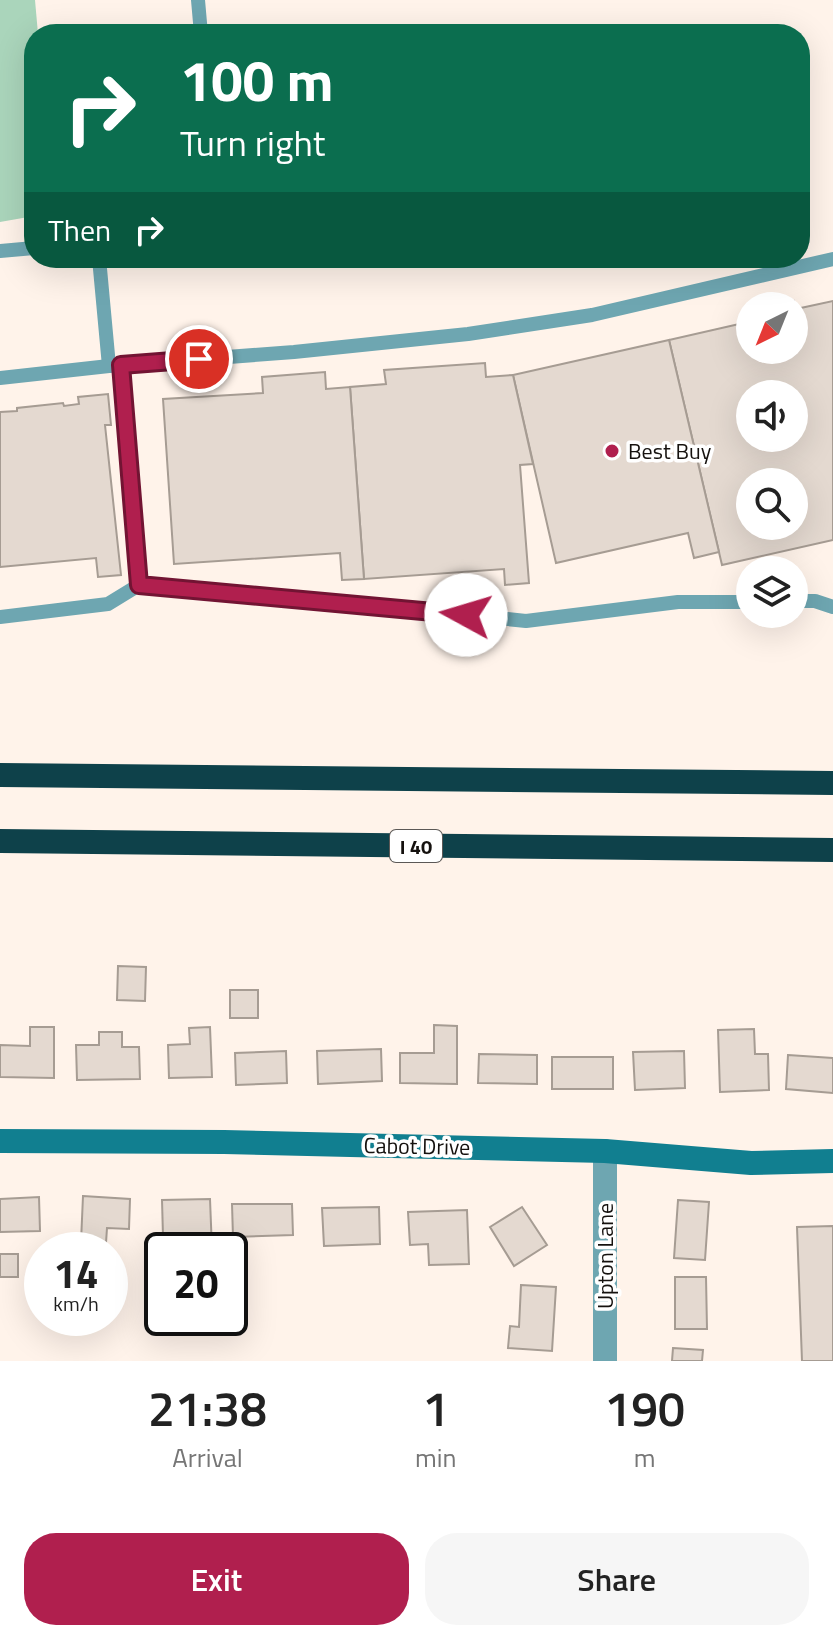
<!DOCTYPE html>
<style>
body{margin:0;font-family:"Titillium Web",sans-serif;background:#f6f6f6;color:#222;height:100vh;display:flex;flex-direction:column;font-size:30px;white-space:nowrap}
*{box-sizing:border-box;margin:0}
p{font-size:26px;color:#767676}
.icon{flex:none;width:44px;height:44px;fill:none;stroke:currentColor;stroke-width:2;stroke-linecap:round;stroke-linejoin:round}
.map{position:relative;height:1361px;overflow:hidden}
.panel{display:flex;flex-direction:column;background:#fff;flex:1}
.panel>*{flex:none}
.top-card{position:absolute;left:24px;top:24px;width:786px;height:244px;border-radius:32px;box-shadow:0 8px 32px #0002;background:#0b6e4f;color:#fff;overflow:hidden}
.needle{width:52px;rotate:223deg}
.fabs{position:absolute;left:736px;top:292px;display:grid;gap:16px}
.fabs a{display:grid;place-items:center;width:72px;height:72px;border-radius:50%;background:#fff;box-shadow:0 8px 32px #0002;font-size:40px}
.speed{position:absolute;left:24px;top:1232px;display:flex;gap:16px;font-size:40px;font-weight:700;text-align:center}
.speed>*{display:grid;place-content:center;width:104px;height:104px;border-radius:50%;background:#fff;box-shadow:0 8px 32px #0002;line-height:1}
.speed small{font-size:20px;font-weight:400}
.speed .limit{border:4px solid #111;border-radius:12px;background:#fff;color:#111}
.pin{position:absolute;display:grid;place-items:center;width:68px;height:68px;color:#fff;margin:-34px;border:4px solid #fff;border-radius:50%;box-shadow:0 2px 8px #0007}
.me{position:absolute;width:88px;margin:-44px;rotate:276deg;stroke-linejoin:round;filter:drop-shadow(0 0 6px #0008)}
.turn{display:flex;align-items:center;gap:28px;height:168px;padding:0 24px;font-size:36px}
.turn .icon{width:104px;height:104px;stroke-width:2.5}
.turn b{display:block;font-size:56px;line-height:68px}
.then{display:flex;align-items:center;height:76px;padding:0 24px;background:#0003;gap:16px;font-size:30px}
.eta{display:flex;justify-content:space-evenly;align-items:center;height:136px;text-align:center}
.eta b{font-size:48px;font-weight:600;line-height:56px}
.button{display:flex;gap:16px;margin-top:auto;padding:16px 24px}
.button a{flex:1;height:92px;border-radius:32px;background:#b01f4e;color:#fff;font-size:32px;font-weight:600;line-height:92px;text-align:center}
.button a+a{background:#f6f6f6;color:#222}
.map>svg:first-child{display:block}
.green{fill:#aad5bb}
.building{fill:#e4d9d0;stroke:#a69c93;stroke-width:2;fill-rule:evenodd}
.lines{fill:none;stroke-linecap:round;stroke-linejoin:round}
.lane{stroke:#6ea6b1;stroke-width:14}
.street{stroke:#6ea6b1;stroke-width:24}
.secondary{stroke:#117f90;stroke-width:24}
.highway{stroke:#0e414a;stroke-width:24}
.route-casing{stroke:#721433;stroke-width:20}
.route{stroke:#b01f4e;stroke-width:14}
.poi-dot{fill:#b01f4e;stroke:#fff;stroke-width:3}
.labels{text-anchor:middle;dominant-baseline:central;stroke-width:7;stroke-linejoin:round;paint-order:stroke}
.shield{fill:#fff;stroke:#5b5856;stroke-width:2}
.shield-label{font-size:20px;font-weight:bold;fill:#15110e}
.poi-label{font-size:22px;fill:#15110e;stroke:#fff;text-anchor:start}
.street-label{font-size:22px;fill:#15110e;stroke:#fff}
</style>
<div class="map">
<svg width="833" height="1361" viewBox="0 0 833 1361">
<rect width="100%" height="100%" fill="#fff3ea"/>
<!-- green -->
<polygon class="green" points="0,0 35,0 38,34 34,34 34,216 0,222"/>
<!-- building -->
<g class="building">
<path d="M794 301 796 309 833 301V540L722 565 669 340 748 322 746 312 750 311V350H794V306H774ZM750 394H794V438H750ZM750 482H794V526H750Z"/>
<polygon points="669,340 719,552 694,558 688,533 556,563 513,375"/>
<polygon points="485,363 486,377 513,375 533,464 520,465 529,583 505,585 504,569 364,579 350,387 386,384 384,370"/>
<polygon points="325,372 326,389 350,387 364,579 342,580 340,553 174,564 163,399 263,393 262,377"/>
<polygon points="108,394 111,425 105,425 121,575 98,577 96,558 0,567 0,412 17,411 17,408 63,403 64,406 79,404 78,397"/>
<polygon points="118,966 146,967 145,1001 117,1000"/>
<rect x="230" y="990" width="28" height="28"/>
<polygon points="434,1025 457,1026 457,1084 400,1083 400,1053 434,1053"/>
<polygon points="30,1027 54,1027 54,1078 0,1077 0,1045 30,1046"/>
<polygon points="210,1027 212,1077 169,1078 168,1045 190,1044 189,1028"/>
<polygon points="754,1029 755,1054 768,1054 769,1090 720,1092 718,1030"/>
<polygon points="99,1032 122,1032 122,1047 139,1047 140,1079 77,1080 76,1045 99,1045"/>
<polygon points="381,1049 382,1081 318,1084 317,1051"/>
<polygon points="286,1051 287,1083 236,1085 235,1053"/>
<polygon points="684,1051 685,1088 635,1090 633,1052"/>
<polygon points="479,1054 537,1055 537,1084 478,1083"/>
<polygon points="788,1055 833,1058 833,1093 786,1089"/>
<rect x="552" y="1057" width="61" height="32"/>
<polygon points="83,1196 130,1199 129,1229 107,1228 106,1243 81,1242"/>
<polygon points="39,1197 40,1231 0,1232 0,1199"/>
<polygon points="210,1199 212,1250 177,1250 176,1235 163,1236 162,1200"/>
<polygon points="678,1200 709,1202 705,1260 674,1258"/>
<polygon points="232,1204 292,1204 293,1235 233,1237"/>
<polygon points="379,1207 380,1244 324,1246 322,1208"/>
<polygon points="522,1207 547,1245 514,1266 490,1227"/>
<polygon points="467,1210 469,1264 429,1265 428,1244 410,1245 408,1212"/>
<polygon points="833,1226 833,1361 802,1361 797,1227"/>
<rect x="0" y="1254" width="18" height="23"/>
<polygon points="675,1277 706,1277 707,1329 675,1329"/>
<polygon points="521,1285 556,1287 552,1351 508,1348 510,1326 519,1327"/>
<polygon points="673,1348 703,1350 702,1361 672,1361"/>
</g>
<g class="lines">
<!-- lane -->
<g class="lane">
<polyline points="198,0 201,34"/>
<polyline points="0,251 34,248"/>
<polyline points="99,258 109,366"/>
<polyline points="121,365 139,585 346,602 526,621 678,602 750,602"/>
<polyline points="0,378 109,366 294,352 468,334 592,315 833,259"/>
<polyline points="794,601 815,601 833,607"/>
<polyline points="0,617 108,604 139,585"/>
</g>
<!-- street -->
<polyline class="street" points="605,1151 605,1361"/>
<!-- secondary -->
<polyline class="secondary" points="0,1141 224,1142 605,1151 751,1163 833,1161"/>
<!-- highway -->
<g class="highway">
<polyline points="0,775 833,783"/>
<polyline points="0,841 833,850"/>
</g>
</g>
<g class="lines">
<!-- route casing -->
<g class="route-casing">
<polyline id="route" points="199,359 121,365 139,585 466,615"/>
</g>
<!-- route -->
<use href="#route" class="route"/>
</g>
<!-- markers -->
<circle class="poi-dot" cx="612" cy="451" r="8"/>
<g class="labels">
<!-- shield labels -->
<rect class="shield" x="390" y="830" width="52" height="32" rx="6"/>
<g class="shield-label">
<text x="416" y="846">I 40</text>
</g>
<!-- poi labels -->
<g class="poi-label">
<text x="628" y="451">Best Buy</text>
</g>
<!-- street labels -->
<g class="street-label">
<text transform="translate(417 1146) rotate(1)">Cabot Drive</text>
<text transform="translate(605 1256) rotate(-90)">Upton Lane</text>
</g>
</g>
</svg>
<div class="fabs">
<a><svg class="needle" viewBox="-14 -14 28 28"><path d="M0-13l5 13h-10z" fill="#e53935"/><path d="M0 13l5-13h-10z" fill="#767676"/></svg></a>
<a><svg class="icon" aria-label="sound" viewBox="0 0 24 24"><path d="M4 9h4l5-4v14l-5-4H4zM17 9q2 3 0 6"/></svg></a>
<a><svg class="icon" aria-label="search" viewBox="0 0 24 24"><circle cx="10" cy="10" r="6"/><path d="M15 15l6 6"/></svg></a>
<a><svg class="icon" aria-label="layers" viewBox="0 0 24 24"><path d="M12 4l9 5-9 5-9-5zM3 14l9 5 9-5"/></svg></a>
</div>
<div class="speed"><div>14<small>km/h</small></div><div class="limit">20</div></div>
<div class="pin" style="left:199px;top:359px;background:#d93025"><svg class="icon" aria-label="arrive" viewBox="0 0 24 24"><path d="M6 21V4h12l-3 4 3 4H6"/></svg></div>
<svg class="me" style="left:466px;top:615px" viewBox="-20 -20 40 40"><circle r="19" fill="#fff"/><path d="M0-13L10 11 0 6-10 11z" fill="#b01f4e"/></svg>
<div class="top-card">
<div class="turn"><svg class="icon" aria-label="right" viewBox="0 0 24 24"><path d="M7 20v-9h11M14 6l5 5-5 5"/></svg><div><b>100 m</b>Turn right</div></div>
<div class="then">Then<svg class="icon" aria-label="right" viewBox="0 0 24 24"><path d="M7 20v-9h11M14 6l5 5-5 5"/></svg></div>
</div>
</div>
<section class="panel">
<div class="eta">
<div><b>21:38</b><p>Arrival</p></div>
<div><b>1</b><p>min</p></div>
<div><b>190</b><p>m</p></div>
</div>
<div class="button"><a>Exit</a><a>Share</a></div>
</section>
